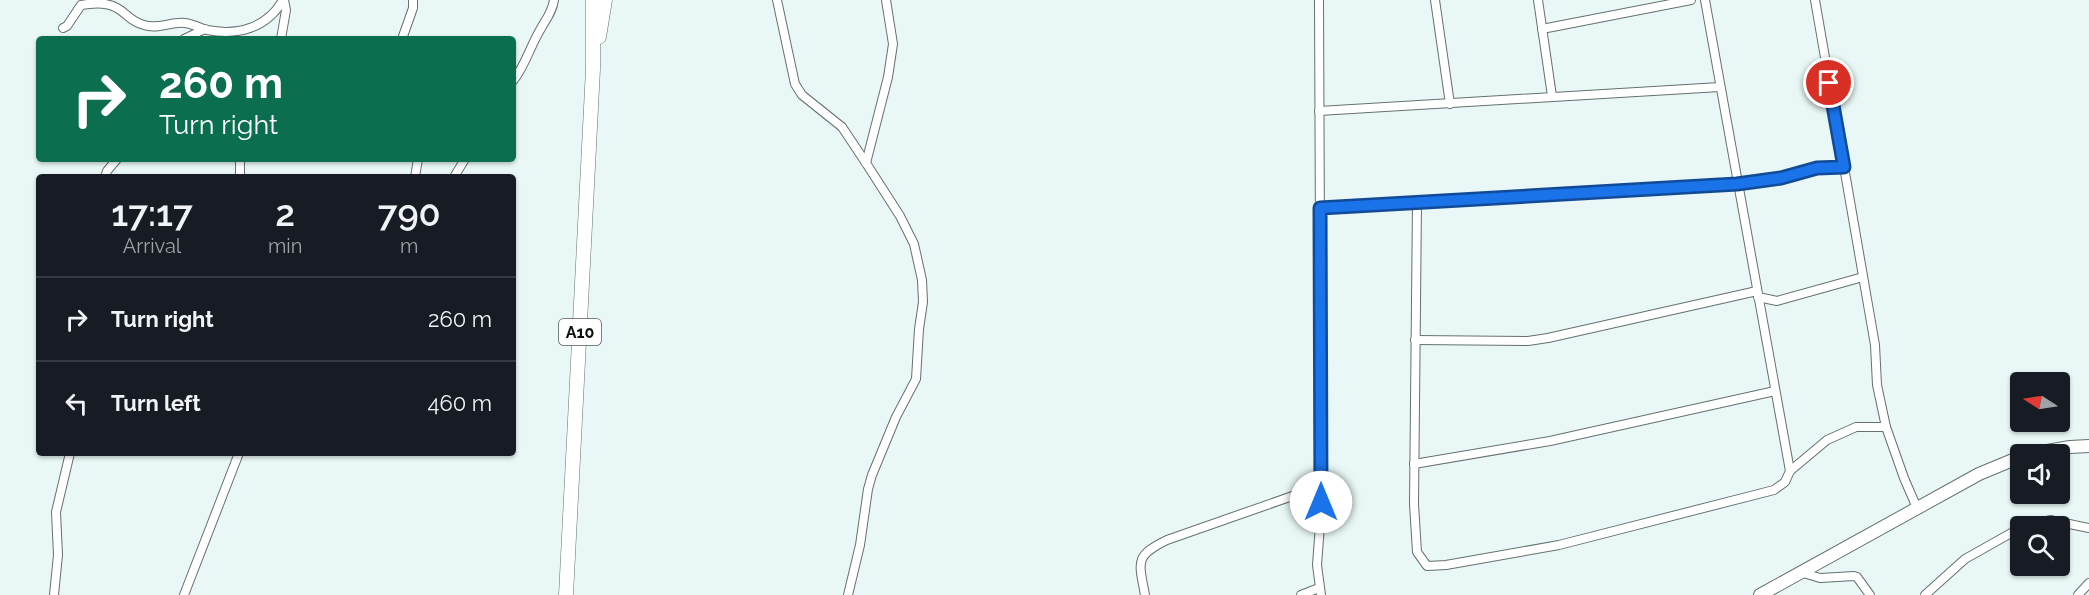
<!DOCTYPE html>
<style>
body{margin:0;font-family:Raleway,sans-serif;background:#242831;color:#f1f3f6;height:100vh;display:flex;flex-direction:column;font-size:22px;white-space:nowrap}
*{box-sizing:border-box;margin:0}
p{font-size:20px;color:#9ea1a6}
.icon{flex:none;width:33px;height:33px;fill:none;stroke:currentColor;stroke-width:2;stroke-linecap:round;stroke-linejoin:round}
.map{position:relative;flex:1;overflow:hidden}
.panel{position:absolute;left:36px;top:174px;width:480px;height:282px;display:flex;flex-direction:column;background:#171b24;border-radius:6px;box-shadow:0 2px 4px #0004}
.panel>*{flex:none}
.hud{position:absolute;left:36px;top:36px;width:480px;height:126px;border-radius:6px;box-shadow:0 2px 4px #0004;background:#0b6e4f;color:#fff;overflow:hidden}
.needle{width:39px;rotate:282deg}
.controls{position:absolute;left:2010px;top:372px;display:grid;gap:12px}
.controls a{display:grid;place-items:center;width:60px;height:60px;border-radius:6px;background:#171b24;box-shadow:0 2px 4px #0004;font-size:30px}
.pin{position:absolute;display:grid;place-items:center;width:51px;height:51px;color:#fff;margin:-26px;border:3px solid #fff;border-radius:50%;box-shadow:0 2px 6px #0007}
.me{position:absolute;width:66px;margin:-33px;rotate:0deg;stroke-linejoin:round;filter:drop-shadow(0 0 4px #0008)}
.turn{display:flex;align-items:center;gap:21px;height:126px;padding:0 24px;font-size:27px}
.turn .icon{width:78px;height:78px;stroke-width:2.5}
.turn b{display:block;font-size:42px;line-height:51px}
.eta{display:flex;justify-content:space-evenly;align-items:center;height:102px;text-align:center}
.eta b{font-size:36px;font-weight:600;line-height:42px}
ul{padding:0;list-style:none}
li{display:flex;align-items:center;gap:18px;height:84px;padding:0 24px;border-top:2px solid #363941}
li div{flex:1}
li b{display:block;font-size:22px}
li em{font-style:normal}
.map>svg:first-child{display:block}
.lines{fill:none;stroke-linecap:round;stroke-linejoin:round}
.street-casing{stroke:#64716f;stroke-width:10}
.secondary-casing{stroke:#64716f;stroke-width:14}
.primary-casing{stroke:#64716f;stroke-width:15}
.street{stroke:#fff;stroke-width:8}
.secondary{stroke:#fff;stroke-width:12}
.primary{stroke:#fff;stroke-width:14}
.route-casing{stroke:#114b97;stroke-width:15}
.route{stroke:#1a73e8;stroke-width:10}
.labels{text-anchor:middle;dominant-baseline:central;stroke-width:4.5;stroke-linejoin:round;paint-order:stroke}
.shield{fill:#fff;stroke:#545857;stroke-width:1.5}
.shield-label{font-size:16px;font-weight:bold;fill:#0b100f}
</style>
<div class="map">
<svg width="2089" height="595" viewBox="0 0 2089 595">
<rect width="100%" height="100%" fill="#e9f8f6"/>
<g class="lines">
<!-- street casing -->
<g class="street-casing">
<g id="street">
<polyline points="777,0 795,84 802,95 842,127 866,163 900,216 914,244 922,280 923,302 919,329 916,379 896,417 872,475 868,489 860,545 848,595"/>
<polyline points="1319,0 1321,486"/>
<polyline points="1435,0 1450,104"/>
<polyline points="1538,0 1552,96"/>
<polyline points="1705,0 1790,471"/>
<polyline points="1815,0 1875,345 1877,385 1886,427 1904,478 1917,508"/>
<path d="M63 28 67 26 81 5C92 3 107 2 117 8 128 14 129 21 144 25 158 30 172 21 185 23 193 24 200 28 207 30 238 36 267 28 283 0"/>
<polyline points="1542,29 1691,0"/>
<polyline points="184,39 205,29"/>
<polyline points="281,39 286,10 284,0"/>
<polyline points="402,39 413,8 413,0"/>
<path d="M513 81C525 66 530 47 540 30 546 19 552 13 554 0"/>
<polyline points="1319,111 1720,87"/>
<polyline points="240,159 240,177"/>
<polyline points="866,163 888,77 893,44 886,0"/>
<polyline points="105,177 107,171 117,159"/>
<polyline points="415,177 418,159"/>
<polyline points="454,177 465,159"/>
<polyline points="1417,202 1414,504 1417,552 1427,566 1446,565 1559,545 1774,490 1785,482 1790,471 1827,440 1856,427 1886,427"/>
<polyline points="1320,208 1737,185 1781,178 1817,168 1844,167"/>
<polyline points="1758,297 1777,301 1863,277"/>
<polyline points="1415,340 1528,341 1548,338 1757,291"/>
<polyline points="1414,464 1550,441 1775,391"/>
<polyline points="2025,526 2050,520 2089,528"/>
<polyline points="1800,572 1820,578 1854,576 1857,577 1870,595"/>
<polyline points="54,595 58,555 56,512 70,453"/>
<polyline points="184,595 239,453"/>
<path d="M1145 595C1139 562 1134 556 1167 540L1321 486V512L1317 565 1321 595"/>
<polyline points="1301,595 1319,588"/>
<polyline points="1925,595 1965,559 2020,528"/>
<polyline points="2078,595 2089,583"/>
</g>
</g>
<!-- secondary casing -->
<g class="secondary-casing">
<g id="secondary">
<polyline points="2029,454 2070,447 2089,446"/>
<polyline points="1760,595 1979,474 2020,457"/>
</g>
</g>
<!-- primary casing -->
<g class="primary-casing">
<g id="primary">
<polyline points="599,37 605,0"/>
<polyline points="566,595 593,69 593,0"/>
</g>
</g>
<!-- street -->
<use href="#street" class="street"/>
<!-- secondary -->
<use href="#secondary" class="secondary"/>
<!-- primary -->
<use href="#primary" class="primary"/>
</g>
<g class="lines">
<!-- route casing -->
<g class="route-casing">
<polyline id="route" points="1321,502 1320,208 1737,184 1781,178 1817,168 1844,167 1829,83"/>
</g>
<!-- route -->
<use href="#route" class="route"/>
</g>
<g class="labels">
<!-- shield labels -->
<rect class="shield" x="559" y="319" width="42" height="26" rx="4.5"/>
<g class="shield-label">
<text x="580" y="332">A10</text>
</g>
</g>
</svg>
<div class="controls">
<a><svg class="needle" viewBox="-14 -14 28 28"><path d="M0-13l5 13h-10z" fill="#e53935"/><path d="M0 13l5-13h-10z" fill="#9ea1a6"/></svg></a>
<a><svg class="icon" aria-label="sound" viewBox="0 0 24 24"><path d="M4 9h4l5-4v14l-5-4H4zM17 9q2 3 0 6"/></svg></a>
<a><svg class="icon" aria-label="search" viewBox="0 0 24 24"><circle cx="10" cy="10" r="6"/><path d="M15 15l6 6"/></svg></a>
</div>
<div class="pin" style="left:1829px;top:83px;background:#d93025"><svg class="icon" aria-label="arrive" viewBox="0 0 24 24"><path d="M6 21V4h12l-3 4 3 4H6"/></svg></div>
<svg class="me" style="left:1321px;top:502px" viewBox="-20 -20 40 40"><circle r="19" fill="#fff"/><path d="M0-13L10 11 0 6-10 11z" fill="#1a73e8"/></svg>
<div class="hud">
<div class="turn"><svg class="icon" aria-label="right" viewBox="0 0 24 24"><path d="M7 20v-9h11M14 6l5 5-5 5"/></svg><div><b>260 m</b>Turn right</div></div>
</div>
<section class="panel">
<div class="eta">
<div><b>17:17</b><p>Arrival</p></div>
<div><b>2</b><p>min</p></div>
<div><b>790</b><p>m</p></div>
</div>
<ul>
<li><svg class="icon" aria-label="right" viewBox="0 0 24 24"><path d="M7 20v-9h11M14 6l5 5-5 5"/></svg><div><b>Turn right</b></div><em>260 m</em></li>
<li><svg class="icon" aria-label="left" viewBox="0 0 24 24"><path d="M17 20v-9H6M10 6l-5 5 5 5"/></svg><div><b>Turn left</b></div><em>460 m</em></li>
</ul>
</section>
</div>
